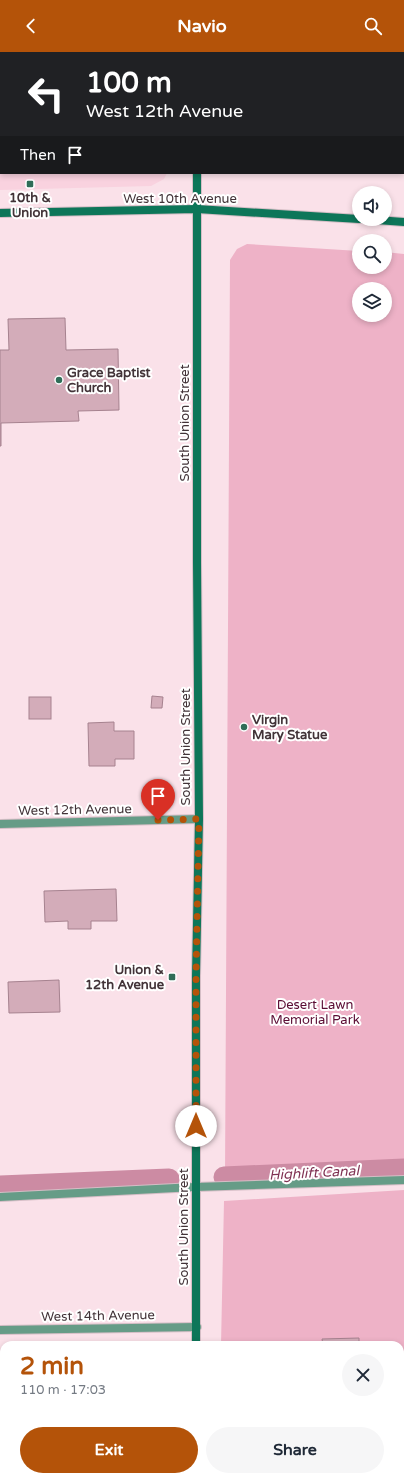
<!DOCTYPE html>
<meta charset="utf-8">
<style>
body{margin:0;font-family:"Varela Round",sans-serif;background:#f6f6f7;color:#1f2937;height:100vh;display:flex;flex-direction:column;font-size:15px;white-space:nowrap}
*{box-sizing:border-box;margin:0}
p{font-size:13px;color:#747a83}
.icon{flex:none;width:22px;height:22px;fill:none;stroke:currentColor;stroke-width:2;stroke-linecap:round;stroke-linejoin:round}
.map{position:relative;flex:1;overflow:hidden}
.drawer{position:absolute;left:0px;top:1289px;width:404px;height:140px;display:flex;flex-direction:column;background:#fff;border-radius:12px 12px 0 0;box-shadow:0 2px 6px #0003}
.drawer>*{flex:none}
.guide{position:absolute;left:0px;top:0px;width:404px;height:122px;box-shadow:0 2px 6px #0003;background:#202124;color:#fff;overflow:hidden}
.buttons{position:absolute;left:352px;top:134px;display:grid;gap:8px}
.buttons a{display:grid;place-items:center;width:40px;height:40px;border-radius:50%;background:#fff;box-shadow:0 2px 6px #0003;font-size:20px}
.pin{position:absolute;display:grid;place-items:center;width:34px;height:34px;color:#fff;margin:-41px -17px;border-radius:50% 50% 50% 0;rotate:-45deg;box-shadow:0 0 4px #0007}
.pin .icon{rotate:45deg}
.me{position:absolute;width:44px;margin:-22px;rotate:0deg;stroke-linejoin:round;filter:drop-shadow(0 0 3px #0008)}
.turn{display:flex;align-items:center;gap:14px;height:84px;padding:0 20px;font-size:18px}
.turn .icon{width:52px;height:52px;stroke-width:2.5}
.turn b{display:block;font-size:28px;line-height:34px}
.then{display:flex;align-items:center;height:38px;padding:0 20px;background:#0003;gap:8px;font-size:15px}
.round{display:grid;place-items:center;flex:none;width:42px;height:42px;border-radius:21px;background:#f6f6f7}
.overview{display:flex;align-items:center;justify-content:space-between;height:68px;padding:0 20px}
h1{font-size:24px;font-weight:700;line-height:30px;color:#b45309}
.button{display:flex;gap:8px;margin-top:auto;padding:8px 20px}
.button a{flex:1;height:46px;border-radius:24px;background:#b45309;color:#fff;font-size:16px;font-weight:700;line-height:46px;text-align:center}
.button a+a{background:#f6f6f7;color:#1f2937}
header{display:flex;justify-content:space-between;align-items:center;height:52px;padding:0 20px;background:#b45309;color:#fff;font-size:18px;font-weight:700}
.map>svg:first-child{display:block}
.built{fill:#f9d2df}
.green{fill:#eeb2c7;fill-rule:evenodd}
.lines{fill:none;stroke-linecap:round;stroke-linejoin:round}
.canal{stroke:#cc8ba3;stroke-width:21}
.building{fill:#d3acb9;stroke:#a6828f}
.lane-casing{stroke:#d5bec6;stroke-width:10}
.street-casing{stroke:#d5bec6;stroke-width:10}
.secondary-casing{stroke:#d5bec6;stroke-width:10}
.path{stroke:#ac979e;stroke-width:2.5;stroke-dasharray:2 2;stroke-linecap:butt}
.lane{stroke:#669c87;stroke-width:8}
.street{stroke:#669c87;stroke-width:8}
.secondary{stroke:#0d7659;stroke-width:8}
.route{stroke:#b45309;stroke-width:7;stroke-dasharray:0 12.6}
.poi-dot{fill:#306d58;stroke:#fff;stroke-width:1.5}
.labels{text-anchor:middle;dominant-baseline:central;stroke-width:4;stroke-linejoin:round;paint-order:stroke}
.poi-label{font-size:13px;font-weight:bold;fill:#423338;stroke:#fff;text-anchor:start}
.street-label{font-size:13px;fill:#423338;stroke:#fff}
.park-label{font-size:13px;fill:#5b0d34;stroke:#fff}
.water-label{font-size:14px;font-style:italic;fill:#803253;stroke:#fff}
</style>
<header><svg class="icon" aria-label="back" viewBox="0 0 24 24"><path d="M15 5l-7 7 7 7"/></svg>Navio<svg class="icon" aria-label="search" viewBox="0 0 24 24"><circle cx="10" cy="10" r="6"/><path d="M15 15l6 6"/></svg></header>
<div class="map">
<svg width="404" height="1429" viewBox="0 0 404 1429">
<rect width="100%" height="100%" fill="#fae1e9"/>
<!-- built -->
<polygon class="built" points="0,0 174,0 1,1 1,121 167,121 164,127 151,134 0,138"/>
<!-- green -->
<g class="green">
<path d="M247 192 359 199V215H385V200L404 202V1119L225 1126 230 208 237 197ZM359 237H385V263H359Z"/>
<polygon points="404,1138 404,1406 400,1406 400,1293 221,1293 224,1149"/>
<polygon points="0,1400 4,1400 4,1425 195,1425 195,1429 0,1429"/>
</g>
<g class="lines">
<!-- canal -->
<g class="canal">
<polyline points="224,1125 404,1117"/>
<polyline points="0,1134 169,1127"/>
</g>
</g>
<!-- building -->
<g class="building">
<polygon points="0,0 105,0 105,1 1,1 0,6"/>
<rect x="277" y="0" width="42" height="1"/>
<polygon points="65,266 66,298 118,297 119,358 78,359 79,369 1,371 1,394 0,394 0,298 9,298 8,267"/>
<polygon points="152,644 163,645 162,656 151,656"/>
<rect x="29" y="645" width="22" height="22"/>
<polygon points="114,670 114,679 134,679 134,707 115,707 115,714 89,714 88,671"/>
<polygon points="116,837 117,869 91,869 91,877 68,877 68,869 45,870 44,839"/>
<polygon points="59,928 60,960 9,961 8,930"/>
<polygon points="359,1286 359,1293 323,1293 322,1287"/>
</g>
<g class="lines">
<!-- lane casing -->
<g class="lane-casing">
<g id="lane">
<polyline points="147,1 147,0"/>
<polyline points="0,47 1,47"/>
<polyline points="0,106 1,106"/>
<polyline points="0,1145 195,1135 404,1128"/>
</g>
</g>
<!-- street casing -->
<g class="street-casing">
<g id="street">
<polyline points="0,772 199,767"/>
<polyline points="0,1278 197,1275"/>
</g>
</g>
<!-- secondary casing -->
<g class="secondary-casing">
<g id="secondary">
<polyline points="200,1 200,0"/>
<polyline points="0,161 197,157 359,167"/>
<polyline points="363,167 404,170"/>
<polyline points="196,1293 196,924 199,767 197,510 197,121"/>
<polyline points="195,1429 195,1425"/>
</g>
</g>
<!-- path -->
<polyline class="path" points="0,1412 4,1412"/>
<!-- lane -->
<use href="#lane" class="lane"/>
<!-- street -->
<use href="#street" class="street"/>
<!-- secondary -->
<use href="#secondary" class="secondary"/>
</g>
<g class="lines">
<!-- route -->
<polyline class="route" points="158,768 199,767 196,924 196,1074"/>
</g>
<!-- markers -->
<g class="poi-dot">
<rect x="26" y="128" width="8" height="8" rx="2"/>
<circle cx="59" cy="328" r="4"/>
<circle cx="244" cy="675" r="4"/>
<rect x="168" y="921" width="8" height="8" rx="2"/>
</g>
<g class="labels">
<!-- poi labels -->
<g class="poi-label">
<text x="30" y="146" text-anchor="middle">10th &amp;<tspan x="30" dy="15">Union</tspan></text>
<text x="67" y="321">Grace Baptist<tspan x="67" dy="15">Church</tspan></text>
<text x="252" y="668">Virgin<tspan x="252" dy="15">Mary Statue</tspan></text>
<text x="164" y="918" text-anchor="end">Union &amp;<tspan x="164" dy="15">12th Avenue</tspan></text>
</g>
<!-- street labels -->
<g class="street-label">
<text x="180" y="147">West 10th Avenue</text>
<text transform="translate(185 371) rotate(-90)">South Union Street</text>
<text transform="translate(186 695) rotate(-90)">South Union Street</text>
<text transform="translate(75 758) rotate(-1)">West 12th Avenue</text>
<text transform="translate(184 1175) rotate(-90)">South Union Street</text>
<text transform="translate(98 1264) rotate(-1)">West 14th Avenue</text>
</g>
<!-- park labels -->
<g class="park-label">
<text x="315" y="953">Desert Lawn<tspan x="315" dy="15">Memorial Park</tspan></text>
</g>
<!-- water labels -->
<g class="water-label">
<text transform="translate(314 1121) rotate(-3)">Highlift Canal</text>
</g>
</g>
</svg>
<div class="buttons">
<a><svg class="icon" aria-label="sound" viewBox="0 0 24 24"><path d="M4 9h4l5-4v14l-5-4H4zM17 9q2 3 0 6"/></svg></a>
<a><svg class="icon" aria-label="search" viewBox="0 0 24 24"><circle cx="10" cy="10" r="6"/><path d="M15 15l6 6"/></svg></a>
<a><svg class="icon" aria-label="layers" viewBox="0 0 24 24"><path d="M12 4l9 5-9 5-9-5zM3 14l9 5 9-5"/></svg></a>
</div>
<div class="pin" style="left:158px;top:768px;background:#d93025"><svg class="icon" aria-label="arrive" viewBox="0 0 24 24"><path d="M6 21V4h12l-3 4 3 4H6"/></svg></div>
<svg class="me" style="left:196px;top:1074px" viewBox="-20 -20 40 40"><circle r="19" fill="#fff"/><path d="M0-13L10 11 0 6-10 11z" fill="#b45309"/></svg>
<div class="guide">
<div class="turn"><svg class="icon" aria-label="left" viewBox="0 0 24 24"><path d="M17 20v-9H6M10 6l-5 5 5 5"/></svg><div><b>100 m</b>West 12th Avenue</div></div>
<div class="then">Then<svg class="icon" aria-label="arrive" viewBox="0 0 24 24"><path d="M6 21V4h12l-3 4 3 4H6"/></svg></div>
</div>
<section class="drawer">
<div class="overview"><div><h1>2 min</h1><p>110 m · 17:03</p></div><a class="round"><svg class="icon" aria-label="close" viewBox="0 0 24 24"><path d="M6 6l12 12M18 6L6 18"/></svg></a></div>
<div class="button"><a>Exit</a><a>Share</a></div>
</section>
</div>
